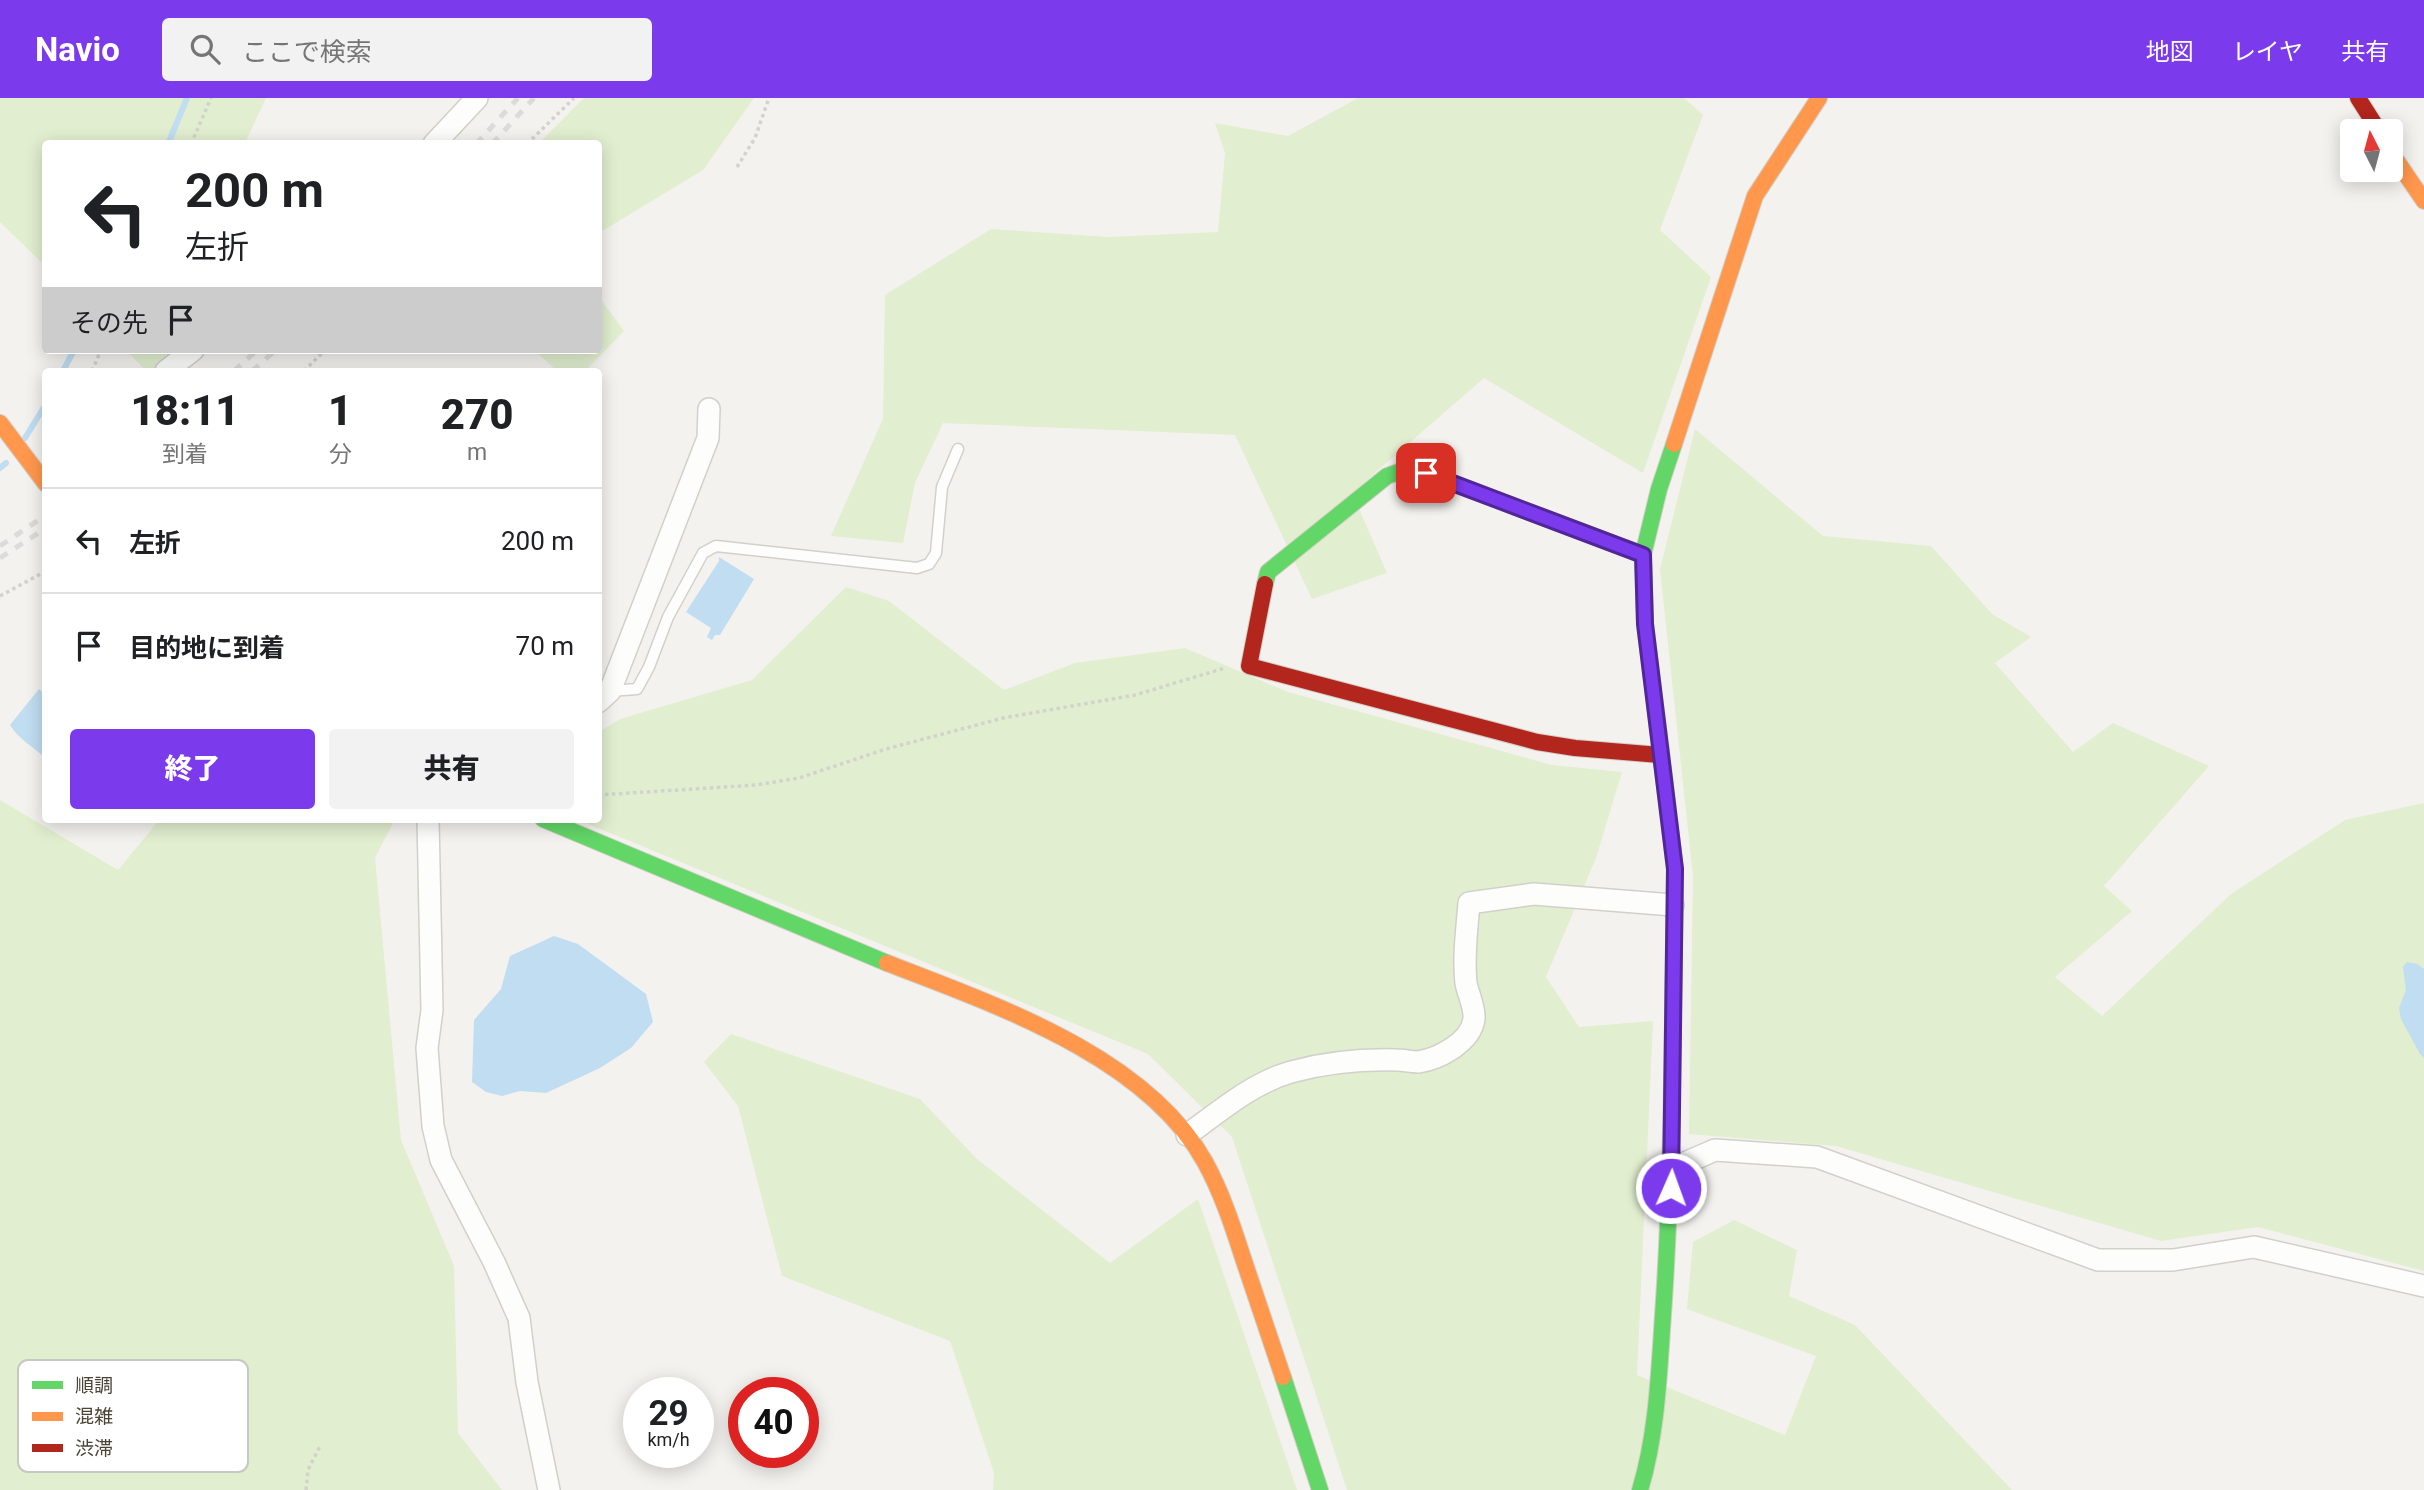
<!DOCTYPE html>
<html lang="ja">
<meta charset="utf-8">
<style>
body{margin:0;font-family:Roboto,"Noto Sans JP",sans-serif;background:#f2f2f2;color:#202124;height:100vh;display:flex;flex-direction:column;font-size:26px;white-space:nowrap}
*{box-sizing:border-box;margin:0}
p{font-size:23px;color:#757577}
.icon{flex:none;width:38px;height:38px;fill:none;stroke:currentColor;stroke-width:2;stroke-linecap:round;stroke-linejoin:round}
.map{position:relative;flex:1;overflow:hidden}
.side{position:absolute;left:42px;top:270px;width:560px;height:455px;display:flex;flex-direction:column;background:#fff;border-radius:7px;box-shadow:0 4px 18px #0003}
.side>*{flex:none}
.banner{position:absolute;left:42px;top:42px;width:560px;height:214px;border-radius:7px;box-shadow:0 4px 18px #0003;background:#fff;color:#202124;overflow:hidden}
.needle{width:46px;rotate:354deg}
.buttons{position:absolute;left:2340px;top:21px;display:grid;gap:14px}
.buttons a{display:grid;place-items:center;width:63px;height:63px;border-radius:7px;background:#fff;box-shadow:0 4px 18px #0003;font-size:35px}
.speed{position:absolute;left:623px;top:1279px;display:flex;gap:14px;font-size:35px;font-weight:700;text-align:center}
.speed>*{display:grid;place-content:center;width:91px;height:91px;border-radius:50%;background:#fff;box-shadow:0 4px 18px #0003;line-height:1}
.speed small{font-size:18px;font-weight:400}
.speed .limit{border:10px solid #d22;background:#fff;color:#111}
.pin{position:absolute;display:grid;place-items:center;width:60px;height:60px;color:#fff;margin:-30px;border-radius:14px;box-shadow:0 4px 10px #0006}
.me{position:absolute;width:77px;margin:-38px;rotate:2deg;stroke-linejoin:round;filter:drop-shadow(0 0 5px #0008)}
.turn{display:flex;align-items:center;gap:24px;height:147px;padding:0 28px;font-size:32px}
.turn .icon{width:91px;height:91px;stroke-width:2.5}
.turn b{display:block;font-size:49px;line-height:60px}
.then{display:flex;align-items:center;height:66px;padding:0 28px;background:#0003;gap:14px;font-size:26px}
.eta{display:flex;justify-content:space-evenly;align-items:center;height:119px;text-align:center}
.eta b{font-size:42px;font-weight:800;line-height:49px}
.cta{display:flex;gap:14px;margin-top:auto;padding:14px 28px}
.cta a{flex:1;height:80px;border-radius:7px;background:#7c3aed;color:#fff;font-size:28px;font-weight:800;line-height:80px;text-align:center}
.cta a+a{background:#f2f2f2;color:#202124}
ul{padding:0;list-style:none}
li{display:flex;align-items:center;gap:21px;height:105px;padding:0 28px;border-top:2px solid #e0e0e0}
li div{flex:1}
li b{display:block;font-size:26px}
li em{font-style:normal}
header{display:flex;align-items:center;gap:42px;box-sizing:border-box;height:98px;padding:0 35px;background:#7c3aed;color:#fff}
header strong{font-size:33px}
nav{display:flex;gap:38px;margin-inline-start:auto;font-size:24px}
.search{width:490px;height:63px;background:#f2f2f2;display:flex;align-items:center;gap:18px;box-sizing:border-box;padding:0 24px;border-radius:7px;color:#757577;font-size:26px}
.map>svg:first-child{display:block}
.green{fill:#e1eecf}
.water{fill:#c0ddf1}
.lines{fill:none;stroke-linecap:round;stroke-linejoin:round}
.stream{stroke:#c0ddf1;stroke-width:6}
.lane-casing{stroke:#d2d0cb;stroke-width:13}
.street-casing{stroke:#d2d0cb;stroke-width:24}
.fast-casing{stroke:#d3cfc5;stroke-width:18}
.slow-casing{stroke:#d3cfc5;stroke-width:18}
.jam-casing{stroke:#d3cfc5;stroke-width:18}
.path{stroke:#d3d2cc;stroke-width:3.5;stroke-dasharray:3.5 3.5;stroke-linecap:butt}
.lane{stroke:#fdfdfc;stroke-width:10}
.street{stroke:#fdfdfc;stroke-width:21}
.fast{stroke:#63d668;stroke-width:16}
.slow{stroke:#ff974d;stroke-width:16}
.jam{stroke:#b3261e;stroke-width:16}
.rail{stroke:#dbdbda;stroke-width:5;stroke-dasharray:9 9;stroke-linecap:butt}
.route-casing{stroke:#51269a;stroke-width:18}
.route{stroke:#7c3aed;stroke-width:12}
.key{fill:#fff;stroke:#c9c7c4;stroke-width:2}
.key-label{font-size:19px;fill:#4b4439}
</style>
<header>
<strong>Navio</strong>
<div class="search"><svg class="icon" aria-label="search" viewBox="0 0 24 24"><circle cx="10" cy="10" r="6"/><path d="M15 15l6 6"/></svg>ここで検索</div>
<nav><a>地図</a><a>レイヤ</a><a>共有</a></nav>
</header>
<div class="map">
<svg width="2424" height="1392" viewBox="0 0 2424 1392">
<rect width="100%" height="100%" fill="#f4f2ee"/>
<!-- green -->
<g class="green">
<polygon points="0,0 266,0 245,45 46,46 45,168 0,124"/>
<polygon points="584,0 754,0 703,72 599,135 598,46 539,45"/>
<polygon points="1358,0 1684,0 1703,17 1660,132 1711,179 1643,375 1484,280 1352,395 1387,475 1312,501 1235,337 943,325 915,385 903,445 831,438 883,321 885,197 991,131 1109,139 1218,134 1225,55 1215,25 1288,38"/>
<polygon points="599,199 624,233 585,273 557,273 534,252 598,252"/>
<polygon points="126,252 184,252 156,273 146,273"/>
<polygon points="1695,331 1823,438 1931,448 1992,516 2031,539 1995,565 2073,654 2113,625 2209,668 2104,788 2132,813 2055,879 2102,918 2231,796 2345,722 2424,705 2424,1173 2258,1129 2161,1143 1836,1048 1689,1036 1693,778 1660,471"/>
<polygon points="846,489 889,503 1004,592 1075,565 1185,550 1288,594 1552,667 1622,674 1596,760 1546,879 1579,929 1653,923 1637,1277 1785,1337 1816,1258 1687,1211 1693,1144 1734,1122 1797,1152 1789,1198 1855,1227 2012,1392 1347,1392 1232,1039 1148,956 576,721 598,721 599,634 620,621 752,582"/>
<polygon points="0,702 118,772 160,721 395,721 375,760 401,1042 454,1168 458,1335 502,1392 0,1392"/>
<polygon points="731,936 920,1001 977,1061 1110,1165 1198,1101 1297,1392 993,1392 994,1375 950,1243 782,1178 738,1008 704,964"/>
</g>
<!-- water -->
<g class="water">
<polygon points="719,459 754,481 720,537 715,537 712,542 707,539 711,530 686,514 719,463"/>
<path d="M39 591 45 596V660C33 648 19 642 10 627Z"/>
<polygon points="554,838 578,846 646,896 653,924 631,950 600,970 546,995 520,993 502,998 486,994 472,984 474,922 501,891 510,858"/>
<polygon points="2407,864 2417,866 2424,871 2424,960 2420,956 2401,921 2399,910 2406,892 2403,869"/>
</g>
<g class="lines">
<!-- stream -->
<g class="stream">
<polyline points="168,46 187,0"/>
<polyline points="63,273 74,252"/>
<polyline points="25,340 46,306"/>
<polyline points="0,370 6,365"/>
</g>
<!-- lane casing -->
<g class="lane-casing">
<polyline id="lane" points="610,593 637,591 649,569 668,519 703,455 716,448 917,470 929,466 936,455 942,389 958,351"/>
</g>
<!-- street casing -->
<g class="street-casing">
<g id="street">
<polyline points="434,46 477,0"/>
<polyline points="166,273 193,252"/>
<polyline points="598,604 610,593 708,340 709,311"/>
<polyline points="428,721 432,912 427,950 433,1028 441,1062 494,1164 519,1220 527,1284 549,1392"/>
<path d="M1187 1037C1219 1014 1252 985 1291 974 1324 965 1362 961 1397 962 1403 962 1411 964 1418 964 1439 961 1471 944 1474 921 1475 909 1468 896 1466 885 1463 859 1467 831 1469 805L1534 796 1673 807"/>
<polyline points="1671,1071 1715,1052 1817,1059 2098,1162 2173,1162 2254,1149 2424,1188"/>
</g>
</g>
<!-- fast casing -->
<g class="fast-casing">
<g id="fast">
<polyline points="1265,486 1268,474 1387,378 1407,371 1426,375 1643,457"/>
<polyline points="1661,654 1645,526 1643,457 1659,391 1674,346"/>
<polyline points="543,721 887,865"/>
<polyline points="1283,1279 1320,1392"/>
<path d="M1640 1392C1657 1336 1659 1275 1663 1217 1670 1117 1672 1017 1673 917"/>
</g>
</g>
<!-- slow casing -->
<g class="slow-casing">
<g id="slow">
<polyline points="2390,53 2424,103"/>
<polyline points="0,325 46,386"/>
<polyline points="1674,346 1755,98 1819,0"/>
<path d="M887 865C995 907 1146 958 1205 1064 1222 1095 1233 1129 1244 1163 1257 1202 1270 1240 1283 1279"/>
</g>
</g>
<!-- jam casing -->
<g class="jam-casing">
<g id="jam">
<polyline points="2358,0 2379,33"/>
<polyline points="1265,486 1249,568 1537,644 1575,650 1660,657"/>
<polyline points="1661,654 1675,771 1673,917"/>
</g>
</g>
<!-- path -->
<g class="path">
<polyline points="191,46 211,0"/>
<polyline points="527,46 574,0"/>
<polyline points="737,69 755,40 769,0"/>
<polyline points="92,273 101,252"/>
<polyline points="304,273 325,252"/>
<polyline points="0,498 46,473"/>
<polyline points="598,697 756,687 799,680 886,651 1003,620 1135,597 1225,570"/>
<polyline points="306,1392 308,1372 320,1348"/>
</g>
<!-- lane -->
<use href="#lane" class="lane"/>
<!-- street -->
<use href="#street" class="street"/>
<!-- fast -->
<use href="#fast" class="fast"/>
<!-- slow -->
<use href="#slow" class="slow"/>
<!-- jam -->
<use href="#jam" class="jam"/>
<!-- rail -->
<g class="rail">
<polyline points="476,46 518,0"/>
<polyline points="492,46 534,0"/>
<polyline points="234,273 257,252"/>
<polyline points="252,273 276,252"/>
<polyline points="0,448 46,417"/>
<polyline points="0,460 46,430"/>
</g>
</g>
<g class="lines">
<!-- route casing -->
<g class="route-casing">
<polyline id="route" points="1426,375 1643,457 1645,526 1675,771 1671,1090"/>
</g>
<!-- route -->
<use href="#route" class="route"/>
</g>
<!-- legend -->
<rect x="18" y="1262" width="230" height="112" rx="10" class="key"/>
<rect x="32" y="1283" width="31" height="8" fill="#63d668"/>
<rect x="32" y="1314" width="31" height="9" fill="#ff974d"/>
<rect x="32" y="1346" width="31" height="8" fill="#b3261e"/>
<g class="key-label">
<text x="75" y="1294">順調</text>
<text x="75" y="1325">混雑</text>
<text x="75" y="1357">渋滞</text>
</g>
</svg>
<div class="buttons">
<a><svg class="needle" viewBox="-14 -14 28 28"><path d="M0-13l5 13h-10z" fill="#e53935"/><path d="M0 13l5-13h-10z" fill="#757577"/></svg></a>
</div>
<div class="speed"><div>29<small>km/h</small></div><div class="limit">40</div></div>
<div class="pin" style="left:1426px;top:375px;background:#d93025"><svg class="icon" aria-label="arrive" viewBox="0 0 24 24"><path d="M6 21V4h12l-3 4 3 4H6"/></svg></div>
<svg class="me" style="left:1671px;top:1090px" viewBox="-20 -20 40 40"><circle r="17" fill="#7c3aed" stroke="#fff" stroke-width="3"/><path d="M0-11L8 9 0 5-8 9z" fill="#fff"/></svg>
<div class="banner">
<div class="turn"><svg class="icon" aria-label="left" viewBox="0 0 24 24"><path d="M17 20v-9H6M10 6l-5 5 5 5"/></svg><div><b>200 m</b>左折</div></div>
<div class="then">その先<svg class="icon" aria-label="arrive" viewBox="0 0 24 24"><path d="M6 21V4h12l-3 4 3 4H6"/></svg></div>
</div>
<section class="side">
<div class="eta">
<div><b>18:11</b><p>到着</p></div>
<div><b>1</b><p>分</p></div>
<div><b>270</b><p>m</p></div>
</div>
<ul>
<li><svg class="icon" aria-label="left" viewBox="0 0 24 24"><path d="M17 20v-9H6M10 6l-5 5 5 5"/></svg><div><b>左折</b></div><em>200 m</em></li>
<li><svg class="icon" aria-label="arrive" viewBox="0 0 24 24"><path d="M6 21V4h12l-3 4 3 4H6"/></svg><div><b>目的地に到着</b></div><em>70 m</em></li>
</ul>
<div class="cta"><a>終了</a><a>共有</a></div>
</section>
</div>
